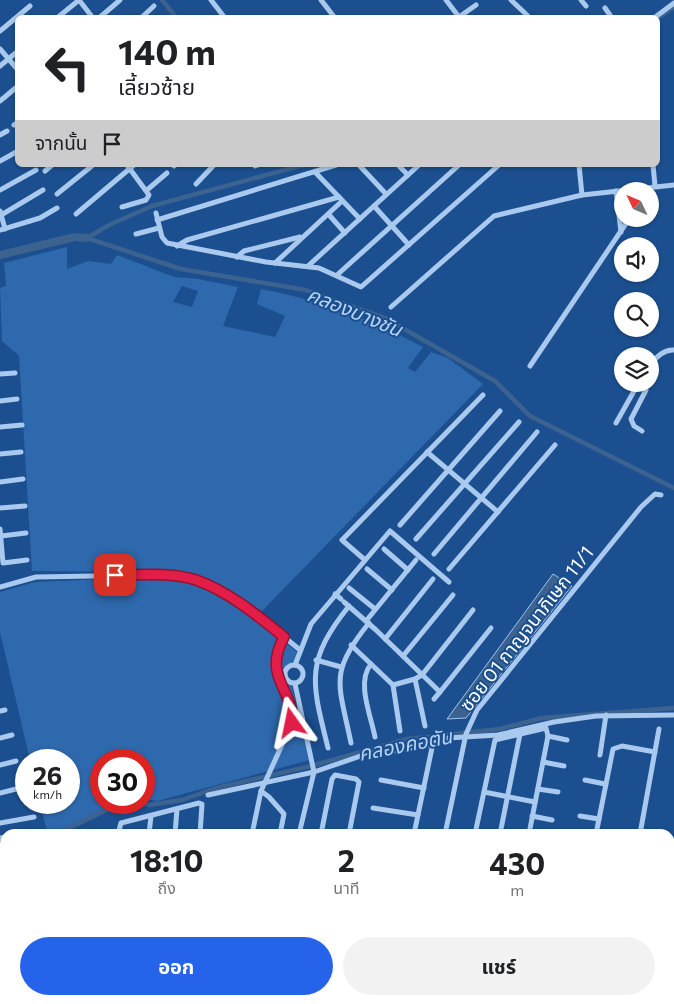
<!DOCTYPE html>
<html lang="th">
<meta charset="utf-8">
<style>
body{margin:0;font-family:Commissioner,"Noto Sans Thai",sans-serif;background:#f2f2f2;color:#202124;height:100vh;display:flex;flex-direction:column;font-size:19px;white-space:nowrap}
*{box-sizing:border-box;margin:0}
p{font-size:16px;color:#757577}
.icon{flex:none;width:28px;height:28px;fill:none;stroke:currentColor;stroke-width:2;stroke-linecap:round;stroke-linejoin:round}
.map{position:relative;flex:1;overflow:hidden}
.drawer{position:absolute;left:0px;top:829px;width:675px;height:176px;display:flex;flex-direction:column;background:#fff;border-radius:15px 15px 0 0;box-shadow:0 1px 4px #0004}
.drawer>*{flex:none}
.hud{position:absolute;left:15px;top:15px;width:645px;height:152px;border-radius:8px;box-shadow:0 1px 4px #0004;background:#fff;color:#202124;overflow:hidden}
.needle{width:32px;rotate:314deg}
.fabs{position:absolute;left:614px;top:182px;display:grid;gap:10px}
.fabs a{display:grid;place-items:center;width:45px;height:45px;border-radius:50%;background:#fff;box-shadow:0 1px 4px #0004;font-size:25px}
.speed{position:absolute;left:15px;top:749px;display:flex;gap:10px;font-size:25px;font-weight:700;text-align:center}
.speed>*{display:grid;place-content:center;width:65px;height:65px;border-radius:50%;background:#fff;box-shadow:0 1px 4px #0004;line-height:1}
.speed small{font-size:12px;font-weight:400}
.speed .limit{border:8px solid #d22;background:#fff;color:#111}
.pin{position:absolute;display:grid;place-items:center;width:42px;height:42px;color:#fff;margin:-21px;border-radius:10px;box-shadow:0 2px 8px #0006}
.me{position:absolute;width:55px;margin:-28px;rotate:348deg;stroke-linejoin:round;filter:drop-shadow(0 0 4px #0008)}
.turn{display:flex;align-items:center;gap:18px;height:105px;padding:0 20px;font-size:22px}
.turn .icon{width:65px;height:65px;stroke-width:2.5}
.turn b{display:block;font-size:35px;line-height:42px}
.then{display:flex;align-items:center;height:48px;padding:0 20px;background:#0003;gap:10px;font-size:19px}
.eta{display:flex;justify-content:space-evenly;align-items:center;height:85px;text-align:center}
.eta b{font-size:30px;font-weight:700;line-height:35px}
.button{display:flex;gap:10px;margin-top:auto;padding:10px 20px}
.button a{flex:1;height:58px;border-radius:30px;background:#2563eb;color:#fff;font-size:20px;font-weight:700;line-height:58px;text-align:center}
.button a+a{background:#f2f2f2;color:#202124}
.map>svg:first-child{display:block}
.green{fill:#2e69ad;fill-rule:evenodd}
.water{fill:#3c6290;stroke:#9cc4f0}
.lines{fill:none;stroke-linecap:round;stroke-linejoin:round}
.canal{stroke:#3c6290;stroke-width:4.5}
.river{stroke:#3c6290;stroke-width:8}
.minor{stroke:#a9c9ee;stroke-width:5}
.route-casing{stroke:#92132f;stroke-width:12}
.route{stroke:#e11d48;stroke-width:9}
.labels{text-anchor:middle;dominant-baseline:central;stroke-width:4;stroke-linejoin:round;paint-order:stroke}
.street-label{font-size:19px;fill:#fff;stroke:#1b4f8f}
.water-label{font-size:20px;font-style:italic;fill:#b5d3f5;stroke:#1b4f8f}
</style>
<div class="map">
<svg width="674" height="1004" viewBox="0 0 674 1004">
<rect width="100%" height="100%" fill="#1b4f8f"/>
<!-- green -->
<g class="green">
<path d="M67 247V269L88 261 111 264 117 255 174 277 198 279 238 287 223 326 275 337 285 316 257 304 261 289C319 300 371 319 423 347L408 368 415 372 431 352 448 358 483 384 262 611 210 579 177 572 32 571 19 356 2 341 0 288 6 286 4 263ZM182 286 198 291 192 307 173 302Z"/>
<path d="M108 579C131 580 158 578 181 582 227 591 263 624 298 653L294 661 286 666 283 678 292 687 310 760 157 801 144 799V760H101V802L118 803 62 830 47 831 40 803 69 802V760H30L0 632V592L35 582Z"/>
</g>
<!-- water -->
<polygon class="water" points="553,574 572,586 466,718 447,719"/>
<g class="lines">
<!-- canal -->
<g class="canal">
<polyline points="162,0 177,18"/>
<polyline points="658,18 674,7"/>
<polyline points="87,238 181,269 306,290 385,318 495,381 530,416 674,488"/>
<polyline points="87,238 109,225 152,206 303,165"/>
<polyline points="142,802 149,805 182,800 216,788 311,766 407,739 500,729 542,718 674,708"/>
<polyline points="57,834 123,802"/>
<polyline points="0,845 5,843"/>
</g>
<!-- river -->
<polyline class="river" points="0,255 75,237 87,238"/>
<!-- minor -->
<g class="minor">
<polyline points="79,0 93,18"/>
<polyline points="211,0 225,18"/>
<polyline points="321,0 335,18"/>
<polyline points="446,0 459,17 476,5"/>
<polyline points="511,0 530,18"/>
<polyline points="581,0 586,6"/>
<polyline points="605,8 612,18"/>
<polyline points="57,18 79,0"/>
<polyline points="99,18 120,0"/>
<polyline points="141,18 154,6"/>
<polyline points="654,18 674,3"/>
<polyline points="0,31 30,6"/>
<polyline points="0,49 18,70"/>
<polyline points="0,66 18,51"/>
<polyline points="0,101 18,86"/>
<polyline points="14,125 18,122"/>
<polyline points="0,135 7,131"/>
<polyline points="0,161 18,151"/>
<polyline points="359,165 386,194"/>
<polyline points="398,165 408,175"/>
<polyline points="579,165 582,195"/>
<polyline points="653,165 655,186"/>
<polyline points="174,166 174,165"/>
<polyline points="255,166 258,165"/>
<polyline points="45,171 52,165"/>
<polyline points="315,172 360,219"/>
<polyline points="196,184 214,165"/>
<polyline points="0,190 36,170"/>
<polyline points="147,190 167,173"/>
<polyline points="616,191 621,232"/>
<polyline points="57,194 93,165"/>
<polyline points="374,206 409,245"/>
<polyline points="122,207 146,200 149,195 127,165"/>
<polyline points="0,211 5,229"/>
<polyline points="156,213 162,237 167,243 266,262 319,268 361,287 499,165"/>
<polyline points="76,214 134,165"/>
<polyline points="1,215 43,190"/>
<polyline points="330,216 345,233"/>
<polyline points="157,220 336,165"/>
<polyline points="0,230 40,218 57,208"/>
<polyline points="136,234 159,228"/>
<polyline points="177,246 187,240 339,197"/>
<polyline points="237,257 244,251 300,237"/>
<polyline points="275,263 342,201"/>
<polyline points="308,266 419,165"/>
<polyline points="337,275 459,165"/>
<polyline points="391,307 494,216 582,195 674,185"/>
<path d="M650 365C656 357 664 349 674 350"/>
<polyline points="530,366 629,219"/>
<polyline points="0,374 15,373"/>
<polyline points="0,401 17,399"/>
<polyline points="616,423 638,384"/>
<polyline points="0,427 22,425"/>
<polyline points="642,431 634,426 631,419 646,390 644,384"/>
<polyline points="427,452 498,512"/>
<polyline points="0,454 21,452"/>
<polyline points="0,482 23,479"/>
<polyline points="0,508 25,506"/>
<polyline points="400,525 500,411"/>
<polyline points="0,529 3,563 27,560"/>
<polyline points="1,536 26,533"/>
<polyline points="416,539 519,422"/>
<polyline points="384,549 408,570"/>
<polyline points="434,554 537,432"/>
<polyline points="365,560 342,540 483,395"/>
<polyline points="367,569 392,590"/>
<polyline points="449,569 555,445"/>
<polyline points="0,587 36,577 152,575 192,579 225,595 260,617 300,650"/>
<polyline points="349,588 375,609"/>
<polyline points="335,594 341,599"/>
<polyline points="344,602 376,630 440,692 491,628"/>
<polyline points="366,621 416,560"/>
<polyline points="385,639 433,579"/>
<polyline points="351,645 393,685 400,731"/>
<polyline points="403,656 453,595"/>
<polyline points="316,660 341,667"/>
<path d="M371 664C356 682 371 716 375 737"/>
<circle cx="294" cy="674" r="9"/>
<polyline points="295,665 311,624 390,531 449,582"/>
<polyline points="415,679 425,726"/>
<polyline points="295,684 314,772 299,834"/>
<polyline points="393,685 415,679 422,675 473,610"/>
<polyline points="434,699 440,692"/>
<polyline points="0,711 5,710"/>
<polyline points="548,736 567,740"/>
<polyline points="0,738 12,735"/>
<path d="M351 743C339 684 328 673 369 623"/>
<path d="M328 748C312 683 304 662 349 606"/>
<polyline points="387,752 428,745 448,738 498,735 554,722 596,716 674,715"/>
<polyline points="600,755 606,715"/>
<polyline points="543,762 564,766"/>
<polyline points="0,765 16,761"/>
<polyline points="381,780 424,788"/>
<polyline points="585,780 605,784"/>
<polyline points="538,789 558,792"/>
<polyline points="261,791 269,797 284,814 280,834"/>
<polyline points="484,792 535,802"/>
<polyline points="0,793 24,787"/>
<polyline points="208,795 314,772 381,749"/>
<polyline points="373,808 418,815"/>
<polyline points="532,816 552,820"/>
<polyline points="580,816 599,819"/>
<polyline points="0,823 34,817"/>
<polyline points="30,834 39,832"/>
<polyline points="85,834 85,832"/>
<polyline points="118,834 121,823 199,803 202,804 200,834"/>
<polyline points="149,834 151,816"/>
<polyline points="175,834 177,809"/>
<path d="M252 834 261 791 292 723C294 688 262 678 284 637"/>
<polyline points="321,834 332,779 335,775 356,779 359,782 349,834"/>
<polyline points="414,834 433,743"/>
<polyline points="445,834 466,734 477,710 641,507 655,494 661,495"/>
<polyline points="475,834 495,740 546,728 548,736 529,834"/>
<polyline points="500,834 520,734"/>
<polyline points="596,834 613,749 622,746 655,752"/>
<polyline points="640,834 659,729"/>
<polyline points="0,838 5,837"/>
<polyline points="0,862 5,863"/>
<polyline points="0,887 5,867"/>
<polyline points="670,915 674,895"/>
<polyline points="670,967 674,970"/>
<polyline points="670,974 674,976"/>
<polyline points="0,990 5,967"/>
<polyline points="92,1000 109,1004"/>
<polyline points="130,1000 132,1004"/>
<polyline points="504,1000 515,1002"/>
<polyline points="547,1000 569,1004"/>
<polyline points="440,1002 456,1004"/>
<polyline points="21,1004 21,1000"/>
<polyline points="52,1004 53,1000"/>
<polyline points="155,1004 156,1000"/>
<polyline points="182,1004 183,1000"/>
<polyline points="215,1004 215,1000"/>
<polyline points="243,1004 244,1000"/>
<polyline points="264,1004 265,1000"/>
<polyline points="284,1004 285,1000"/>
<polyline points="312,1004 313,1000"/>
<polyline points="377,1004 377,1000"/>
<polyline points="410,1004 411,1000"/>
<polyline points="468,1004 469,1000"/>
<polyline points="496,1004 497,1000"/>
<polyline points="610,1004 611,1000"/>
<polyline points="654,1004 655,1000"/>
</g>
</g>
<g class="lines">
<!-- route casing -->
<g class="route-casing">
<path id="route" d="M115 575C141 575 171 572 196 580 228 591 258 616 284 637 262 678 294 688 292 723"/>
</g>
<!-- route -->
<use href="#route" class="route"/>
</g>
<g class="labels">
<!-- street labels -->
<g class="street-label">
<text transform="translate(526 628) rotate(-52)">ซอย 01 กาญจนาภิเษก 11/1</text>
</g>
<!-- water labels -->
<g class="water-label">
<text transform="translate(355 311) rotate(22)">คลองบางชัน</text>
<text transform="translate(405 744) rotate(-11)">คลองคอตัน</text>
</g>
</g>
</svg>
<div class="fabs">
<a><svg class="needle" viewBox="-14 -14 28 28"><path d="M0-13l5 13h-10z" fill="#e53935"/><path d="M0 13l5-13h-10z" fill="#757577"/></svg></a>
<a><svg class="icon" aria-label="sound" viewBox="0 0 24 24"><path d="M4 9h4l5-4v14l-5-4H4zM17 9q2 3 0 6"/></svg></a>
<a><svg class="icon" aria-label="search" viewBox="0 0 24 24"><circle cx="10" cy="10" r="6"/><path d="M15 15l6 6"/></svg></a>
<a><svg class="icon" aria-label="layers" viewBox="0 0 24 24"><path d="M12 4l9 5-9 5-9-5zM3 14l9 5 9-5"/></svg></a>
</div>
<div class="speed"><div>26<small>km/h</small></div><div class="limit">30</div></div>
<div class="pin" style="left:115px;top:575px;background:#d93025"><svg class="icon" aria-label="arrive" viewBox="0 0 24 24"><path d="M6 21V4h12l-3 4 3 4H6"/></svg></div>
<svg class="me" style="left:292px;top:723px" viewBox="-20 -20 40 40"><path d="M0-17L14 15 0 8-14 15z" fill="#e11d48" stroke="#fff" stroke-width="4"/></svg>
<div class="hud">
<div class="turn"><svg class="icon" aria-label="left" viewBox="0 0 24 24"><path d="M17 20v-9H6M10 6l-5 5 5 5"/></svg><div><b>140 m</b>เลี้ยวซ้าย</div></div>
<div class="then">จากนั้น<svg class="icon" aria-label="arrive" viewBox="0 0 24 24"><path d="M6 21V4h12l-3 4 3 4H6"/></svg></div>
</div>
<section class="drawer">
<div class="eta">
<div><b>18:10</b><p>ถึง</p></div>
<div><b>2</b><p>นาที</p></div>
<div><b>430</b><p>m</p></div>
</div>
<div class="button"><a>ออก</a><a>แชร์</a></div>
</section>
</div>
